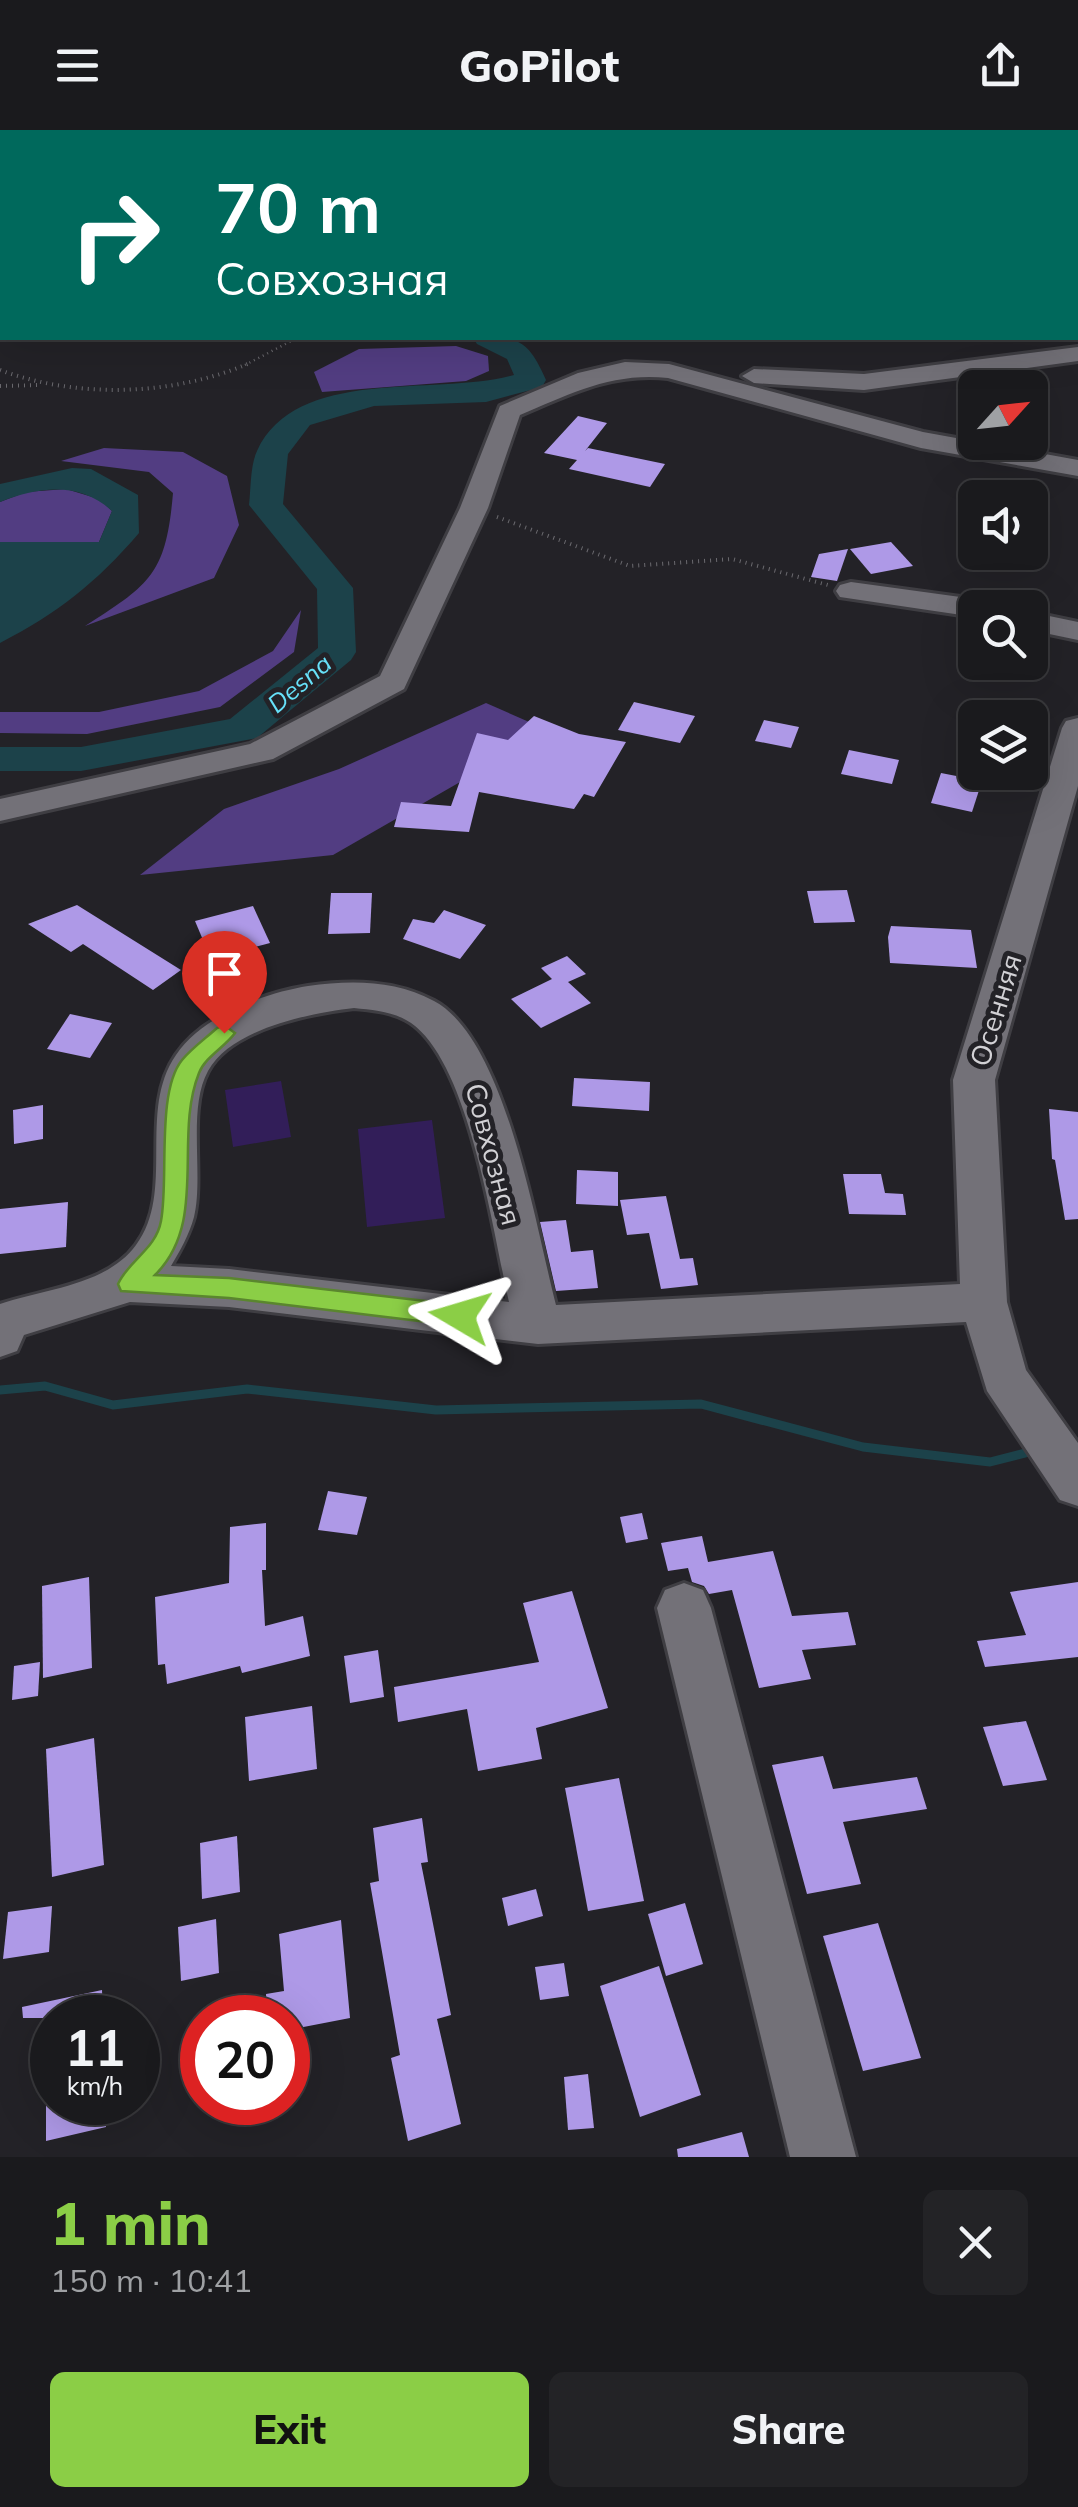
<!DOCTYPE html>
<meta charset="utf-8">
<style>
body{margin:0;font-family:Mulish,sans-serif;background:#232326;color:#f1f3f6;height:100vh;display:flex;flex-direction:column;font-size:38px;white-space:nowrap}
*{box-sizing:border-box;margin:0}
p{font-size:32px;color:#9fa1a4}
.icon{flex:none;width:55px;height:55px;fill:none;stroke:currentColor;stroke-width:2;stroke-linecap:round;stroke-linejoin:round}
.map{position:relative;height:2027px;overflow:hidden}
.sheet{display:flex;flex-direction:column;background:#1a1a1d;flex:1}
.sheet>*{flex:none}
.top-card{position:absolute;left:0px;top:0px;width:1080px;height:210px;box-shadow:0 10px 40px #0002,0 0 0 2px #38383b;background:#00695c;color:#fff;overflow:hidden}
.needle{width:65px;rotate:63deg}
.tools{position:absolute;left:958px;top:240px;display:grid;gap:20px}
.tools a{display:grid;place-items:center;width:90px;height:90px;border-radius:15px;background:#1a1a1d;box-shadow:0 10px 40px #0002,0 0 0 2px #38383b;font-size:50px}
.speed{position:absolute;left:30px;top:1865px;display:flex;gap:20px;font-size:50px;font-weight:700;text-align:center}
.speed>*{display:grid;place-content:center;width:130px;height:130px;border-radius:50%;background:#1a1a1d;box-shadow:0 10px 40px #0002,0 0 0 2px #38383b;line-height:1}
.speed small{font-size:25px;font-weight:400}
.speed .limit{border:15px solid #d22;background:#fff;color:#111}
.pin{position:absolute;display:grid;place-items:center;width:85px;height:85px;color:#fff;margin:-102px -42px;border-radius:50% 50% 50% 0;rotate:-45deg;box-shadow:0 0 10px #0007}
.pin .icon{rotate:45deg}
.me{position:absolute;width:110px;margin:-55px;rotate:277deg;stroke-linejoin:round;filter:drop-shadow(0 0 8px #0008)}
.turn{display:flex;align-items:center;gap:35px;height:210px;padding:0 50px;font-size:45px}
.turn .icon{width:130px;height:130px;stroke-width:2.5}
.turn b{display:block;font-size:70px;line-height:85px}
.round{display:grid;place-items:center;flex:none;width:105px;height:105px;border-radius:15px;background:#232326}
.overview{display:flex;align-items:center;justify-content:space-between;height:170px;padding:0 50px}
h1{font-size:60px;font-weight:800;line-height:75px;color:#8bce46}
.primary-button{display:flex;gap:20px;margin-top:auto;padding:20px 50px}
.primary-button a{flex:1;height:115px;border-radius:15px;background:#8bce46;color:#111;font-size:40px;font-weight:800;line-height:115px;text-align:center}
.primary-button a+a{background:#232326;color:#f1f3f6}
header{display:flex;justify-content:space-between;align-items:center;height:130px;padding:0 50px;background:#1a1a1d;font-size:45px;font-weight:800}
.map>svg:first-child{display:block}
.green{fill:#321e59}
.forest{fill:#523d82}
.water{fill:#1c424a}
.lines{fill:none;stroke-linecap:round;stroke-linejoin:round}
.stream{stroke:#1c424a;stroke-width:9}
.river{fill:#1c424a;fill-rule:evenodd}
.building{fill:#ae99e7}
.minor-casing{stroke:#3f3e43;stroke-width:6}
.path-far1{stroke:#6b6a6f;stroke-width:2.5;stroke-dasharray:1 4;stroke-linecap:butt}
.path{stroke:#6b6a6f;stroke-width:4;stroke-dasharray:1 5;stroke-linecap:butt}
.minor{fill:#737178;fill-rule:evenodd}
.route{fill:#8bce46;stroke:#5a862e;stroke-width:2.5}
.labels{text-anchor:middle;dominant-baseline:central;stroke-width:10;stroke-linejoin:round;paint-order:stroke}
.far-water-label{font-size:25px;font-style:italic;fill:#67e1f9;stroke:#232227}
.street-label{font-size:28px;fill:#d2d1d5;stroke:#232227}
</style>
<header><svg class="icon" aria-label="menu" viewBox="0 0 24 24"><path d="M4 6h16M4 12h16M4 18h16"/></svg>GoPilot<svg class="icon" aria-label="share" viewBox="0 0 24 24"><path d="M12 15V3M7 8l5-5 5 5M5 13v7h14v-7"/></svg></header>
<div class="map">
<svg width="1078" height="2027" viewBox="0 0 1078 2027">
<rect width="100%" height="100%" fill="#232227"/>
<!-- green -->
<g class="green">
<polygon points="281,951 291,1007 233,1017 225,960"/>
<polygon points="432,990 445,1088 367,1097 358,999"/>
</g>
<!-- forest -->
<g class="forest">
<polygon points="0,0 501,0 2,2 2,56"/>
<polygon points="456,216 488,226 489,241 466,251 322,262 314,242 359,219"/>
<path d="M104 318 183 322 227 346 239 395 214 448 85 496C151 454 166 444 173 363L149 342 61 331Z"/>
<polygon points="66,359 99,369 112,381 99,412 0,412 0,372 26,362"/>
<polygon points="301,480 294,522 220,577 87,604 0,603 0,582 99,582 199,561 273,521"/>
<polygon points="486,573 536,595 481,640 333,725 140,745 224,679 339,639"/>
</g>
<!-- water -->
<path class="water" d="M72 338 91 339 138 365 139 403C96 453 58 483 0 513V412H99L112 381C79 351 38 357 0 372V354Z"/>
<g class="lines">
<!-- stream -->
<polyline class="stream" points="0,1260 45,1256 113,1275 247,1259 436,1280 701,1274 863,1317 990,1332 1037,1320"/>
<!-- river -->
<g class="river">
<polygon points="582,0 607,0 608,2 584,2"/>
<path d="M473 208C517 205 528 209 546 250L542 257 486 272 374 276 310 295 288 324 283 374 353 458 356 522 351 530 257 608 81 641H0V617H81L230 589 318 518 317 459 249 375C251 359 250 336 257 321 297 235 438 267 514 245L507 229 477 214Z"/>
</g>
</g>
<!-- building -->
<g class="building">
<polygon points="578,286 607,293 585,321 588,318 665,334 650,357 569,339 577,330 544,323"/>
<polygon points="891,412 913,436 871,444 850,419"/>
<polygon points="848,419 837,451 811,447 819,424"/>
<polygon points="634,572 695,586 680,613 618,600"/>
<polygon points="534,586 579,604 626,612 594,667 584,664 574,679 479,662 469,702 394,697 401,672 451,676 477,603 508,610"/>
<polygon points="764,590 799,597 791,618 755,611"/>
<polygon points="849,620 899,630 892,654 841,644"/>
<polygon points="941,643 982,651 972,682 931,673"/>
<polygon points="847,760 855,792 814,793 807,761"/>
<polygon points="331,763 372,763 370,803 328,804"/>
<polygon points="77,775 181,840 153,860 83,814 71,822 28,794"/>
<polygon points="253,776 270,813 211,829 195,791"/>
<polygon points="444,780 486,795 460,829 403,809 413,789 434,793"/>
<polygon points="891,796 971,800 977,838 890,833 888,807"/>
<polygon points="567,826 586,844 568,852 591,873 541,898 511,869 552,849 541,838"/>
<polygon points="70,884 112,893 90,928 47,919"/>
<polygon points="574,948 650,952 649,981 572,976"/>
<polygon points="43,975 43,1009 14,1014 13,980"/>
<polygon points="1049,979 1078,982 1078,1089 1065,1090 1055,1030 1052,1029"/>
<polygon points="577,1040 618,1042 618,1076 576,1074"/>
<polygon points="843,1044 881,1044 885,1063 903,1064 906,1085 849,1084"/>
<polygon points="666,1066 680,1129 693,1128 698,1155 661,1159 649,1103 627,1105 620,1070"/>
<polygon points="68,1072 66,1117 0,1124 0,1079"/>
<polygon points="566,1090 571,1122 593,1120 598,1158 556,1161 540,1092"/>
<polygon points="328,1361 367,1367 357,1405 318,1400"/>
<polygon points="642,1383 648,1409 626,1413 620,1387"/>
<polygon points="266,1393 266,1440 262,1440 265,1496 303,1486 310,1526 242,1543 240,1536 167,1554 165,1534 158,1535 155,1467 229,1453 230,1397"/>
<polygon points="702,1406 708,1432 773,1421 792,1486 848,1482 856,1515 802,1520 811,1549 759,1558 732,1460 709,1464 704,1456 692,1452 688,1438 668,1441 661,1413"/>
<polygon points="89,1447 92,1538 43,1548 42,1456"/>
<polygon points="1078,1452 1078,1527 985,1537 977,1511 1026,1505 1010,1462"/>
<polygon points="572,1461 608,1578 536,1598 542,1629 478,1641 467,1579 398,1592 394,1557 539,1532 523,1473"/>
<polygon points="378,1520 384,1567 350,1573 344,1526"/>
<polygon points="40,1532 38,1566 12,1570 14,1536"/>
<polygon points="312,1576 317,1639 249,1651 245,1587"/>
<polygon points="1026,1591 1047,1650 1003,1656 983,1597"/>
<polygon points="94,1608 104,1735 52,1747 46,1619"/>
<polygon points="823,1626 833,1659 917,1647 927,1679 843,1692 861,1754 807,1764 772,1635"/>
<polygon points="619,1648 644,1771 588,1781 565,1658"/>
<polygon points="422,1688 428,1732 421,1733 451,1885 437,1889 461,1994 408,2011 391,1928 400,1925 370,1753 379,1751 373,1698"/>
<polygon points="237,1706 240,1762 202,1769 200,1713"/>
<polygon points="536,1759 543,1786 508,1796 502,1768"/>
<polygon points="685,1773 703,1834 666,1846 648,1784"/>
<polygon points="52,1776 49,1822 3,1829 8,1782"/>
<polygon points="216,1789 219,1843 181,1851 178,1797"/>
<polygon points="341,1790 350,1888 288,1900 288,1888 267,1888 266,1864 284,1861 279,1804"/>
<polygon points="878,1793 921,1928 863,1941 823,1806"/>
<polygon points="564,1833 569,1866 540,1870 535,1837"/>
<polygon points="659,1836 701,1965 640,1987 600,1856"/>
<polygon points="102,1860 103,1888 23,1888 22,1877"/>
<polygon points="588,1944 594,1998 568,2000 564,1947"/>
<polygon points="46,1972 105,1972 106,1997 46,2011"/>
<polygon points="742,2002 749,2027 678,2027 677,2019"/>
</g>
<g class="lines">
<!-- minor casing -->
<g class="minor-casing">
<g id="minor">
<rect x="0" y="86" width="2" height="12"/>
<polygon points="1078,217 1078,231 864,260 754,253 742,246 754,239 864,244"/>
<path d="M625 232 669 234 923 302 1078 330V346L921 318 668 248C612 242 570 264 520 285L488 378 404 559 273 629 0 691V669L250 614 380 546 460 378 500 276 578 243Z"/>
<polygon points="851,452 975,469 986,472 990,478 975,478 975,487 840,467 836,461 840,455"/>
<polygon points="1030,482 1078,492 1078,510 1030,500"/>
<path d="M1078 588V656L995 950 1007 1172 1026 1240 1078 1313V1376L1060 1370 987 1261 966 1192 538 1214 229 1177 130 1172 24 1205 17 1221 0 1227V1174C45 1159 107 1155 136 1115 176 1062 137 981 176 925 202 886 264 863 308 856 351 850 395 850 434 871 506 909 536 1099 556 1175L960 1154 953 950 1062 598 1066 591ZM354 878C372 880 390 881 406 890 469 924 493 1104 509 1172L229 1139 171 1136C180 1121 189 1105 194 1087 204 1045 187 979 208 941 231 898 312 883 354 878Z"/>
<polygon points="684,1453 703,1460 711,1478 856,2027 790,2027 657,1478 665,1460"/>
</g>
</g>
<!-- path-far1 -->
<polyline class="path-far1" points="245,235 297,208"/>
<!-- path -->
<g class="path">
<path d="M0 240C78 269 173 266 250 233"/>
<polyline points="0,256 40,255"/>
<polyline points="497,387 630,436 732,429 828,455"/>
</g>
<!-- minor -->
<use href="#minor" class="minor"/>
</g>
<!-- route -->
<path class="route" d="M224 895 235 903C225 917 205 927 199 943 173 1008 209 1092 155 1145L229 1148 460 1175 469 1178 473 1186 469 1193 460 1196 229 1168 121 1161 118 1154C129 1130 156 1119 161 1091 169 1050 156 962 182 930 192 918 206 908 217 898Z"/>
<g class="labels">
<!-- far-water labels -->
<g class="far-water-label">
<text transform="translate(299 553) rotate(-40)">Desna</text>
</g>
<!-- street labels -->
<g class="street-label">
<text transform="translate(995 880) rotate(-73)">Осенняя</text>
<text transform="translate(494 1024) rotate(75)">Совхозная</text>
</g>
</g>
</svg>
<div class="tools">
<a><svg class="needle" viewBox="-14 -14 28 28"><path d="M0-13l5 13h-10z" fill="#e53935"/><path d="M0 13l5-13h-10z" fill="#9fa1a4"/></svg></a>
<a><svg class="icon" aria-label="sound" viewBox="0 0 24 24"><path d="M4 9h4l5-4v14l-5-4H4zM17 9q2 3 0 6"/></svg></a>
<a><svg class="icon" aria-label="search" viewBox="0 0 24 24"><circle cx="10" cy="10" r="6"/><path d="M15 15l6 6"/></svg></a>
<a><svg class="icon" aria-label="layers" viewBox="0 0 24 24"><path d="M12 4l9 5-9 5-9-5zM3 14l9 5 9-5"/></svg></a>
</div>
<div class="speed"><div>11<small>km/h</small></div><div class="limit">20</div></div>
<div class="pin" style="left:224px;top:903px;background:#d93025"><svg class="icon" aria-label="arrive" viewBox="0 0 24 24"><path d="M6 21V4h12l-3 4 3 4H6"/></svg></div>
<svg class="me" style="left:460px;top:1186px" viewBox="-20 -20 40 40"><path d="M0-17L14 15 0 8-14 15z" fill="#8bce46" stroke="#fff" stroke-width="4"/></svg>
<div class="top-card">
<div class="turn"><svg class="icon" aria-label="right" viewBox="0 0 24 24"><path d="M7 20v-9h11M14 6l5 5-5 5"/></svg><div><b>70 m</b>Совхозная</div></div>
</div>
</div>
<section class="sheet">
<div class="overview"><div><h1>1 min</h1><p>150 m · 10:41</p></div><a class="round"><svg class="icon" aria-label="close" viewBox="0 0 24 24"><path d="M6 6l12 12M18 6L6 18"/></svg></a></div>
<div class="primary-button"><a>Exit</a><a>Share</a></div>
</section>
